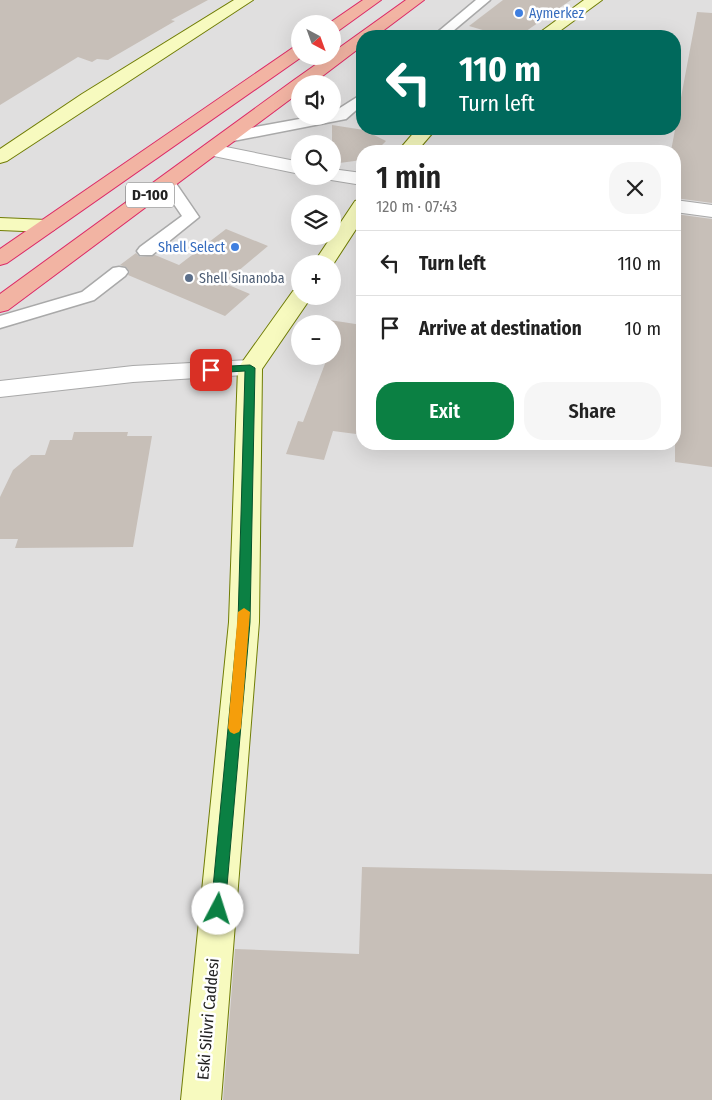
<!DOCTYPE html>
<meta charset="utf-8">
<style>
body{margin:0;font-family:"Fira Sans Condensed",sans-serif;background:#f6f6f6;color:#222;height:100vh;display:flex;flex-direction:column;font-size:19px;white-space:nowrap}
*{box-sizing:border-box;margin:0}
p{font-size:16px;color:#767676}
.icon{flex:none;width:28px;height:28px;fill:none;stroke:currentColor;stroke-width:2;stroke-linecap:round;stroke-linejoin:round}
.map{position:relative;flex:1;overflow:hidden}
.drawer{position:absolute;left:356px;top:145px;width:325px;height:305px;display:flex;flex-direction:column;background:#fff;border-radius:20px;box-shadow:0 5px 20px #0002}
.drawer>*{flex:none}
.banner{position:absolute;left:356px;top:30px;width:325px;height:105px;border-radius:20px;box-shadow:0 5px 20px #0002;background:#00695c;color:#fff;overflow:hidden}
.needle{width:32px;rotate:139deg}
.buttons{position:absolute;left:291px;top:15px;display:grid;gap:10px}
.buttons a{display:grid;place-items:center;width:50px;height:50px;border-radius:50%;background:#fff;box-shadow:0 5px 20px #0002;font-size:25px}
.pin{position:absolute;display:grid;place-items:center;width:42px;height:42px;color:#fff;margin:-21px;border-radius:10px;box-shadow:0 2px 8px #0006}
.me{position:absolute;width:55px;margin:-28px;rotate:5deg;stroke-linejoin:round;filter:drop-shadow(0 0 4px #0008)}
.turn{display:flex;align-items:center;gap:18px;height:105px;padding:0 20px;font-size:22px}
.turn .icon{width:65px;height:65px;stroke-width:2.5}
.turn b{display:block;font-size:35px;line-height:42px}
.round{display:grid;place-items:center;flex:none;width:52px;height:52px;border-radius:20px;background:#f6f6f6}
.head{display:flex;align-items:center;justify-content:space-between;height:85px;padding:0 20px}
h1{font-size:30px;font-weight:600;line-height:38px}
.button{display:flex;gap:10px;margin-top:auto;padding:10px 20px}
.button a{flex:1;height:58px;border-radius:20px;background:#0b8043;color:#fff;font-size:20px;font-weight:600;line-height:58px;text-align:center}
.button a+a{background:#f6f6f6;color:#222}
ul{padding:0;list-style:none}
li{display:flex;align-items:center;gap:15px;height:65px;padding:0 20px;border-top:1px solid #e0e0e0}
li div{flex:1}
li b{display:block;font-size:19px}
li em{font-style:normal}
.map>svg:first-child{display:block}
.residential{fill:#e0dfdf;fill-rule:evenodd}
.building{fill:#c7bfb8}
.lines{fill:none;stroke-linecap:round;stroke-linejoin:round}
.service-casing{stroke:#a9a9a9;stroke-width:3}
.minor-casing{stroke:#a9a9a9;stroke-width:2}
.tertiary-casing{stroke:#a9a9a9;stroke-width:2}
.secondary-casing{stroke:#707d05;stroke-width:2}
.trunk-casing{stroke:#dc2a67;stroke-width:2}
.service{fill:#fff;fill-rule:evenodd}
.minor{fill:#fff;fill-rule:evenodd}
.tertiary{fill:#fff;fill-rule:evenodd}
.secondary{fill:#f7fabf;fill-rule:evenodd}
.trunk{fill:#f2b4a3;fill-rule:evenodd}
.route{fill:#0b8043;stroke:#07532c}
.slow{fill:#f59e0b}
.shop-dot{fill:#3f7fe0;stroke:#fff;stroke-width:2}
.service-dot{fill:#5c6f8a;stroke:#fff;stroke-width:2}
.labels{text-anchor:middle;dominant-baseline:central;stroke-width:5;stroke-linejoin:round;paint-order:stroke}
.far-shop-label{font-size:14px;fill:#366cbe;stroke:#fff;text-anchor:start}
.far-service-label{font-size:14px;fill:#4e5e75;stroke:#fff;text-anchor:start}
.shield{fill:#fff;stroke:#646464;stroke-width:1}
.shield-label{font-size:15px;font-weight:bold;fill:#222}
.street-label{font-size:16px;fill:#222;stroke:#fff}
</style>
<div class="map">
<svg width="712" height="1100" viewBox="0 0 712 1100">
<rect width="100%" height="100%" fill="#f2efe9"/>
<!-- residential -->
<path class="residential" d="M0 0H712V1100H0ZM300 24H332V56H300ZM362 36H675V129H362ZM300 84H332V116H300ZM300 144H332V176H300ZM362 151H675V444H362ZM300 204H332V236H300ZM300 264H332V296H300ZM300 324H332V356H300Z"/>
<!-- building -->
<g class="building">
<polygon points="0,0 208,0 171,20 175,21 108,60 97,59 92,62 78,57 0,105"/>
<polygon points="503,0 571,0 519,36 503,36 469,26"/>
<polygon points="697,12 712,13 712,203 675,198 675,151 671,151"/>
<polygon points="332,125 364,130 386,141 376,151 362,151 362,160 332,164"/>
<polygon points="675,214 712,219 712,467 675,462"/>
<polygon points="226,229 268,246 224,283 250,294 225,316 128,275 130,272 126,267 120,265 136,253 140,257 155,255 179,265"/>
<polygon points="323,319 362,325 362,414 356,434 333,431 324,460 286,454 298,421 303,422 326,361 308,359 309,356 332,356 332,324 321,324"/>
<polygon points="74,432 128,432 127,436 152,436 133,547 15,548 18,539 0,539 0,497 13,470 31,455 45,455 50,440 72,440"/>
<polygon points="362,867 712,874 712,1100 223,1100 235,949 359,954"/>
</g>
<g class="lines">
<!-- service casing -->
<g class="service-casing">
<g id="service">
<polygon points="476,0 490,0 447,36 433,36"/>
<polygon points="362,94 362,105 346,119 228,142 220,137 228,132 316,116 332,116 332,113"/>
<polygon points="167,177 173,179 199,217 152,255 140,255 137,251 140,247 182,216 159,182"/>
<polygon points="119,267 125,268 128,272 125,276 94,300 0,328 0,316 82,292 113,268"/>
</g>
</g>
<!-- minor casing -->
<g class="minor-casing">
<g id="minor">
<polygon points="211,144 300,162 300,174 204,154 202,150 204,146"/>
<polygon points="332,169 362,173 362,185 325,179 323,176 332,176"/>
<polygon points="250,360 258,362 262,368 258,374 133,382 0,397 0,381 133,366"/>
</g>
</g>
<!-- tertiary casing -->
<g class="tertiary-casing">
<polygon id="tertiary" points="675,200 712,205 712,217 675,212"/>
</g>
<!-- secondary casing -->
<g class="secondary-casing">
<g id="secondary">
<polygon points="234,0 253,0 7,161 0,163 0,149 82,94"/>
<polygon points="584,0 602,0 553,36 535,36"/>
<polygon points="417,129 436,129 417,151 398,151"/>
<polygon points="362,199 362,220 332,266 332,264 313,264 355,201"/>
<polygon points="0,218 47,220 54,222 57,226 54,230 47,232 0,230"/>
<polygon points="300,289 300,296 312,296 262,369 259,622 221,1100 181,1100 229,622 238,368 293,291"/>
</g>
</g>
<!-- trunk casing -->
<g class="trunk-casing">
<g id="trunk">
<polygon points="363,0 381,0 338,31 332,33 332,24 328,24"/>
<polygon points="406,0 424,0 376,36 362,36 362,46 312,84 300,84 300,92 8,310 0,312 0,294 294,80 328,56 332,56 332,53"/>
<polygon points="300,46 300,56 303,56 7,263 0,265 0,249 294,47"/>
</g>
</g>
<!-- service -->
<use href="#service" class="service"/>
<!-- minor -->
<use href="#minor" class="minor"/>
<!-- tertiary -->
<use href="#tertiary" class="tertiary"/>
<!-- secondary -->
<use href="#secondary" class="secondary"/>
<!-- trunk -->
<use href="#trunk" class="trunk"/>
</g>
<!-- route -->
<polygon class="route" points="250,365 255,368 250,622 225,909 223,914 218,916 213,914 211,909 238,622 245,371 211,373 206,370 211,367"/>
<!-- slow -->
<polygon class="slow" points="244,608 250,612 241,728 239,732 234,734 230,732 228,728 238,612"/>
<!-- markers -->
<g class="shop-dot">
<circle cx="519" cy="13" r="5"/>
<circle cx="235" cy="247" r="5"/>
</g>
<circle class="service-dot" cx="189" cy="278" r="5"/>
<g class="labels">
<!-- far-shop labels -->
<g class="far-shop-label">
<text x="529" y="13">Aymerkez</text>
<text x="225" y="247" text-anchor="end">Shell Select</text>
</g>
<!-- far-service labels -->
<g class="far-service-label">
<text x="199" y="278">Shell Sinanoba</text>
</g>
<!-- shield labels -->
<rect class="shield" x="126" y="182.5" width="48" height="25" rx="4"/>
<g class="shield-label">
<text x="150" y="195">D-100</text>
</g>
<!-- street labels -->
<g class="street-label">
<text transform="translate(208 1019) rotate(-85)">Eski Silivri Caddesi</text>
</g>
</g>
</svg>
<div class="buttons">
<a><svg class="needle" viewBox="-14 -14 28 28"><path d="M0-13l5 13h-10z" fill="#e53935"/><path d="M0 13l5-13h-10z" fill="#767676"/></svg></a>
<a><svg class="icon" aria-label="sound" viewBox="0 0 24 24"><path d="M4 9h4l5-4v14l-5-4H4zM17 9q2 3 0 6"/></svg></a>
<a><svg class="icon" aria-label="search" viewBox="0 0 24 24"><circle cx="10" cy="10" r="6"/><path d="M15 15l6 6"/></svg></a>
<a><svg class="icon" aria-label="layers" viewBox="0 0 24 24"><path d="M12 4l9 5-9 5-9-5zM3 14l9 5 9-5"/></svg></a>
<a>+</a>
<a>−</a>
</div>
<div class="pin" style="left:211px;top:370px;background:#d93025"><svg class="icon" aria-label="arrive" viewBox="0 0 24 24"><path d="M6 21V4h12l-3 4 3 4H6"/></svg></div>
<svg class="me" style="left:218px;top:909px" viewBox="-20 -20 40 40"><circle r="19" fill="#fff"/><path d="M0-13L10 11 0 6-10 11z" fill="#0b8043"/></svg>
<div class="banner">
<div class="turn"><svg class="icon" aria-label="left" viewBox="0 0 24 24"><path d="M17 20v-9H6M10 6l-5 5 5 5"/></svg><div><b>110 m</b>Turn left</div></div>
</div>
<section class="drawer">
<div class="head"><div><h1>1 min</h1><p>120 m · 07:43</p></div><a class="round"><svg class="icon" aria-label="close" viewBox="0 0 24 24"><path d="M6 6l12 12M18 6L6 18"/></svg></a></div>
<ul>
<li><svg class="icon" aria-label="left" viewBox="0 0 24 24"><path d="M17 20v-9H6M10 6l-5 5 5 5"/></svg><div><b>Turn left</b></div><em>110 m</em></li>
<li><svg class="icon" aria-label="arrive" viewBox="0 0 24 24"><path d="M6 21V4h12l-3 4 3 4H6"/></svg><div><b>Arrive at destination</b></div><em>10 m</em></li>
</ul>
<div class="button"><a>Exit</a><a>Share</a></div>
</section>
</div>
